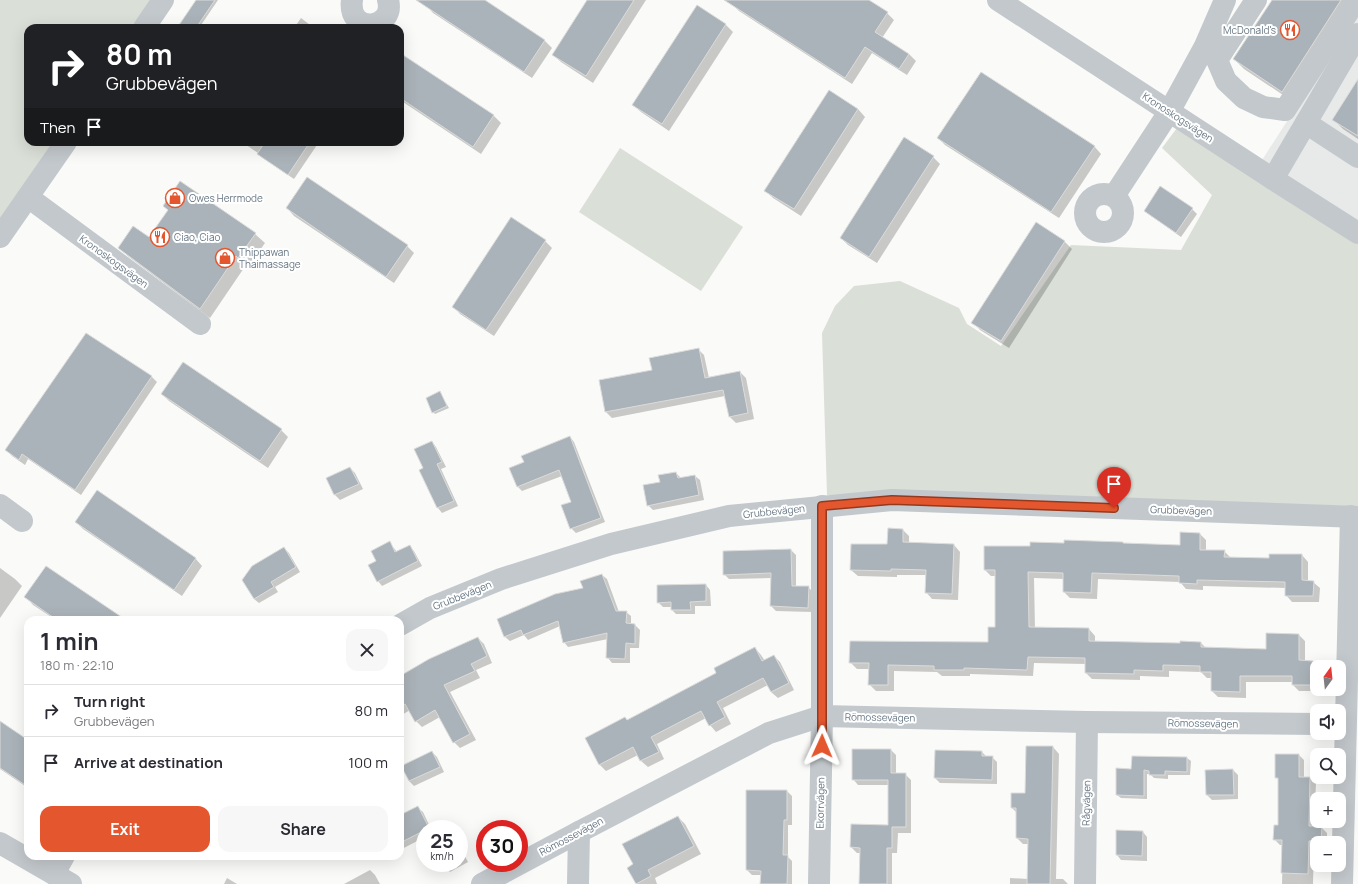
<!DOCTYPE html>
<meta charset="utf-8">
<style>
body{margin:0;font-family:Manrope,sans-serif;background:#f7f7f7;color:#2b2b33;height:100vh;display:flex;flex-direction:column;font-size:15px;white-space:nowrap}
*{box-sizing:border-box;margin:0}
p{font-size:13px;color:#7c7c81}
.icon{flex:none;width:22px;height:22px;fill:none;stroke:currentColor;stroke-width:2;stroke-linecap:round;stroke-linejoin:round}
.map{position:relative;flex:1;overflow:hidden}
.side{position:absolute;left:24px;top:616px;width:380px;height:244px;display:flex;flex-direction:column;background:#fff;border-radius:12px;box-shadow:0 4px 16px #0002}
.side>*{flex:none}
.guide{position:absolute;left:24px;top:24px;width:380px;height:122px;border-radius:12px;box-shadow:0 4px 16px #0002;background:#202124;color:#fff;overflow:hidden}
.needle{width:26px;rotate:15deg}
.buttons{position:absolute;left:1310px;top:660px;display:grid;gap:8px}
.buttons a{display:grid;place-items:center;width:36px;height:36px;border-radius:8px;background:#fff;box-shadow:0 4px 16px #0002;font-size:20px}
.speed{position:absolute;left:416px;top:820px;display:flex;gap:8px;font-size:20px;font-weight:700;text-align:center}
.speed>*{display:grid;place-content:center;width:52px;height:52px;border-radius:50%;background:#fff;box-shadow:0 4px 16px #0002;line-height:1}
.speed small{font-size:10px;font-weight:400}
.speed .limit{border:6px solid #d22;background:#fff;color:#111}
.pin{position:absolute;display:grid;place-items:center;width:34px;height:34px;color:#fff;margin:-41px -17px;border-radius:50% 50% 50% 0;rotate:-45deg;box-shadow:0 0 4px #0007}
.pin .icon{rotate:45deg}
.me{position:absolute;width:44px;margin:-22px;rotate:1deg;stroke-linejoin:round;filter:drop-shadow(0 0 3px #0008)}
.turn{display:flex;align-items:center;gap:14px;height:84px;padding:0 16px;font-size:18px}
.turn .icon{width:52px;height:52px;stroke-width:2.5}
.turn b{display:block;font-size:28px;line-height:34px}
.then{display:flex;align-items:center;height:38px;padding:0 16px;background:#0003;gap:8px;font-size:15px}
.round{display:grid;place-items:center;flex:none;width:42px;height:42px;border-radius:12px;background:#f7f7f7}
.head{display:flex;align-items:center;justify-content:space-between;height:68px;padding:0 16px}
h1{font-size:24px;font-weight:700;line-height:30px}
.button{display:flex;gap:8px;margin-top:auto;padding:8px 16px}
.button a{flex:1;height:46px;border-radius:12px;background:#e4572e;color:#fff;font-size:16px;font-weight:700;line-height:46px;text-align:center}
.button a+a{background:#f7f7f7;color:#2b2b33}
ul{padding:0;list-style:none}
li{display:flex;align-items:center;gap:12px;height:52px;padding:0 16px;border-top:1px solid #e1e1e2}
li div{flex:1}
li b{display:block;font-size:15px}
li em{font-style:normal}
.map>svg:first-child{display:block}
.built{fill:#e8e9e9}
.green{fill:#dadfd7}
.shadow{fill:#0003}
.building{fill:#aab3b9;stroke:#dcdcda}
.lines{fill:none;stroke-linecap:round;stroke-linejoin:round}
.minor{stroke:#c3c8cc;stroke-width:22}
.route-casing{stroke:#94391e;stroke-width:10}
.route{stroke:#e4572e;stroke-width:7}
.labels{text-anchor:middle;dominant-baseline:central;stroke-width:4;stroke-linejoin:round;paint-order:stroke}
.poi-label{font-size:10px;fill:#657683;stroke:#fff;text-anchor:start}
.street-label{font-size:10px;fill:#657683;stroke:#fff}
</style>
<div class="map">
<svg width="1358" height="884" viewBox="0 0 1358 884">
<rect width="100%" height="100%" fill="#fafaf8"/>
<!-- built -->
<polygon class="built" points="1358,10 1358,233 1257,168"/>
<!-- green -->
<g class="green">
<polygon points="0,0 163,0 144,28 28,28 28,142 66,142 0,237"/>
<polygon points="1183,120 1358,233 1358,513 827,495 822,333 835,306 854,286 900,281 959,308 967,324 1001,346 1071,245 1181,250 1212,195 1162,148"/>
<polygon points="620,148 743,227 701,291 579,212"/>
</g>
<!-- shadow -->
<g class="shadow">
<polygon points="197,0 218,0 199,28 178,28"/>
<polygon points="430,0 483,0 545,41 552,48 532,78 433,13 426,5"/>
<polygon points="588,0 646,0 593,83 561,62 553,55"/>
<polygon points="734,0 867,0 887,13 894,20 882,38 909,54 916,61 907,75 872,53 852,84 739,11 732,4"/>
<polygon points="1273,0 1358,0 1292,101 1244,69 1234,59"/>
<polygon points="301,18 314,28 315,28 294,28"/>
<polygon points="725,24 733,32 669,131 641,112 633,105"/>
<polygon points="400,54 494,116 501,123 481,154 400,100"/>
<polygon points="1358,81 1358,139 1343,129 1333,119"/>
<polygon points="829,91 858,109 865,117 801,216 773,198 766,191"/>
<polygon points="938,138 1094,146 1101,154 1059,218 945,145"/>
<polygon points="242,142 319,142 294,179 264,159 258,153"/>
<polygon points="933,157 940,164 877,263 848,245 841,238"/>
<polygon points="287,208 407,246 414,253 394,283 294,216"/>
<polygon points="1192,209 1197,214 1181,237 1150,215 1145,211"/>
<polygon points="1036,223 1065,242 1072,249 1009,348 980,330 973,322"/>
<polygon points="255,234 265,243 248,267 246,265 210,318 129,257 119,248 150,239"/>
<polygon points="545,241 552,248 494,336 460,314 453,306"/>
<polygon points="86,334 152,377 157,382 81,495 28,459 25,465 12,456 7,450"/>
<polygon points="698,349 704,355 709,378 740,372 746,378 754,419 736,423 730,417 725,396 612,418 606,412 600,381 653,371"/>
<polygon points="440,393 449,408 435,414 433,412"/>
<polygon points="162,394 281,430 288,437 268,468 169,401"/>
<polygon points="570,437 574,442 605,522 576,533 571,528 572,502 562,476 522,491 518,487 525,463"/>
<polygon points="432,442 436,447 446,467 441,469 458,506 442,513 438,508 420,471 425,469"/>
<polygon points="350,468 355,473 363,489 340,500 335,495 327,478"/>
<polygon points="676,473 681,478 695,476 700,480 704,500 653,510 648,505 661,483"/>
<polygon points="76,522 195,558 202,566 182,596 83,529"/>
<polygon points="903,530 909,536 909,543 954,545 960,552 958,600 932,599 926,592 927,575 897,575 897,577 858,576 851,570 888,545"/>
<polygon points="1200,534 1206,540 1206,551 1224,551 1231,558 1270,559 1302,555 1308,562 1308,581 1313,582 1320,588 1319,602 1292,602 1286,595 1286,588 1203,586 1203,590 1186,589 1180,582 1098,579 1097,599 1070,598 1064,592 1064,579 1034,578 1035,629 1089,629 1095,636 1095,642 1181,644 1201,643 1206,648 1267,650 1299,635 1305,641 1305,662 1312,662 1318,667 1317,689 1318,689 1318,691 1299,691 1293,685 1293,682 1246,682 1246,698 1218,697 1212,691 1212,678 1207,678 1201,672 1169,671 1169,677 1140,676 1140,680 1092,679 1086,673 1086,664 1034,663 1033,676 970,674 970,676 942,676 937,672 894,671 894,691 876,691 869,684 870,669 857,669 850,662 989,643 996,628 996,576 991,576 985,570 985,547 1031,547 1065,544 1123,543 1124,544 1181,546"/>
<polygon points="390,543 397,552 409,546 414,551 422,566 382,586 378,581 378,561"/>
<polygon points="284,548 289,553 300,572 275,587 278,592 259,603 254,599"/>
<polygon points="791,550 796,555 796,587 808,587 813,592 812,612 776,611 771,606 772,578 729,579 724,574"/>
<polygon points="0,568 15,579 22,586 0,618"/>
<polygon points="602,575 607,579 619,612 626,612 631,616 631,625 635,625 640,630 639,648 630,648 630,663 612,663 608,658 608,639 568,647 564,642 560,626 528,640 524,635 510,641 505,637 498,620 584,589"/>
<polygon points="706,585 710,590 711,606 695,606 695,614 676,614 672,610 672,607 663,607 658,602"/>
<polygon points="26,597 124,620 56,620 33,605"/>
<polygon points="478,638 484,644 492,663 476,670 480,678 450,692 476,740 460,748 454,742 440,717 422,727 416,721 410,710 400,716 400,677"/>
<polygon points="755,648 761,655 765,661 774,656 780,662 794,690 778,698 771,692 768,685 723,708 731,724 716,732 710,725 706,718 657,744 664,759 648,767 641,761 638,755 606,771 599,764 627,721 718,673"/>
<polygon points="0,722 28,741 28,788 0,769"/>
<polygon points="1053,747 1059,754 1056,879 1063,879 1068,884 1010,884 1010,878 1028,879 1029,844 1023,844 1017,838 1017,813 1012,808 1026,794"/>
<polygon points="891,750 896,755 896,774 905,774 911,780 911,833 898,833 897,853 892,853 892,884 860,884 861,853 857,853 851,847 889,826 889,785 858,785 853,779"/>
<polygon points="936,751 982,752 987,757 992,757 997,762 997,784 940,783 935,778"/>
<polygon points="432,752 437,757 444,772 414,786 409,781 402,766"/>
<polygon points="1299,755 1304,760 1304,778 1310,778 1316,783 1314,827 1321,827 1327,833 1327,843 1317,843 1317,846 1314,846 1313,884 1282,884 1283,845 1280,845 1274,839 1279,826 1279,781 1276,777"/>
<polygon points="1187,758 1191,761 1190,775 1168,775 1168,779 1154,778 1150,774 1147,774 1147,799 1121,798 1117,795 1132,770"/>
<polygon points="1233,770 1238,775 1238,799 1212,800 1207,795 1206,771"/>
<polygon points="747,791 787,791 792,796 792,825 788,825 788,857 792,861 792,884 761,884 762,875 752,875 747,870"/>
<polygon points="418,808 423,812 431,829 425,829 425,837 400,850 400,817"/>
<polygon points="678,817 685,824 701,854 655,878 657,884 637,884 634,865"/>
<polygon points="446,824 451,829 437,829"/>
<polygon points="1143,832 1147,837 1147,861 1121,860 1117,855"/>
<polygon points="459,845 468,862 450,872 444,863 459,863"/>
<polygon points="144,856 153,856 147,859"/>
<polygon points="183,856 194,856 187,860"/>
<polygon points="370,870 375,875 380,884 344,884"/>
<polygon points="227,878 237,884 224,884"/>
</g>
<!-- building -->
<g class="building">
<polygon points="196,0 215,0 196,28 177,28"/>
<polygon points="416,0 485,0 545,40 524,72"/>
<polygon points="587,0 634,0 586,76 552,55"/>
<polygon points="724,0 869,0 888,12 875,32 909,54 899,69 865,47 845,78"/>
<polygon points="1272,0 1341,0 1282,92 1233,59"/>
<polygon points="697,5 726,24 662,124 632,105"/>
<polygon points="400,53 494,115 473,147 400,98"/>
<polygon points="981,72 1095,146 1051,212 937,138"/>
<polygon points="1358,79 1358,136 1332,120"/>
<polygon points="829,90 858,109 794,209 764,191"/>
<polygon points="904,137 934,156 869,257 840,238"/>
<polygon points="265,142 310,142 288,175 257,154"/>
<polygon points="307,177 408,245 386,277 286,208"/>
<polygon points="180,181 256,233 238,258 236,256 200,309 118,248 133,226 149,237 168,210 163,206"/>
<polygon points="1160,186 1193,208 1176,233 1144,211"/>
<polygon points="511,217 546,240 486,330 452,307"/>
<polygon points="1036,222 1065,241 1001,341 971,323"/>
<polygon points="86,333 152,376 75,490 22,454 19,460 5,450"/>
<polygon points="699,348 705,378 740,371 748,413 729,417 723,390 605,412 599,380 652,370 649,358"/>
<polygon points="183,362 282,429 260,461 161,394"/>
<polygon points="440,391 447,406 432,413 426,398"/>
<polygon points="570,436 601,518 570,529 561,505 571,502 559,470 517,487 509,468 524,462 521,456"/>
<polygon points="432,441 442,462 437,464 454,501 437,508 419,470 423,468 414,449"/>
<polygon points="350,467 359,484 334,495 326,478"/>
<polygon points="676,472 678,478 695,475 699,495 647,506 643,485 660,482 658,475"/>
<polygon points="97,490 196,558 174,590 75,522"/>
<polygon points="888,528 903,529 903,542 954,544 952,594 925,593 926,570 891,569 891,571 850,570 851,544 887,544"/>
<polygon points="1180,532 1200,533 1200,550 1225,550 1224,557 1269,558 1269,554 1302,554 1302,580 1314,581 1313,596 1285,596 1285,582 1197,580 1197,584 1179,583 1179,576 1092,573 1091,593 1063,592 1063,573 1028,572 1029,627 1089,628 1089,641 1180,643 1180,641 1201,642 1201,647 1266,649 1266,633 1299,634 1299,660 1313,661 1312,685 1292,685 1292,676 1240,676 1240,692 1211,691 1211,672 1200,672 1200,666 1163,665 1163,671 1134,670 1134,674 1085,673 1085,658 1028,657 1027,670 964,668 964,670 934,670 934,666 888,665 888,685 868,685 869,663 849,663 850,641 988,642 988,627 995,627 995,570 984,570 984,546 1030,546 1030,542 1064,543 1064,540 1123,542 1123,543 1180,545"/>
<polygon points="390,541 395,552 410,545 418,561 377,582 368,565 376,561 371,551"/>
<polygon points="284,547 296,567 271,582 274,587 254,599 242,580 252,566"/>
<polygon points="791,549 792,586 809,586 808,608 770,606 771,573 723,575 723,551"/>
<polygon points="46,566 126,620 57,620 24,597"/>
<polygon points="602,574 616,611 627,611 626,623 635,624 635,644 626,643 625,659 606,658 607,633 563,643 558,621 523,635 521,630 504,637 497,619 555,594 583,588 580,581"/>
<polygon points="706,584 706,601 690,602 691,610 671,610 671,602 657,603 657,585"/>
<polygon points="478,637 487,656 471,664 475,671 444,685 470,734 453,743 435,710 415,722 405,704 400,707 400,676 429,659"/>
<polygon points="755,647 762,661 774,655 789,683 771,692 763,678 717,702 725,717 709,726 701,711 651,737 659,752 640,761 633,747 599,765 585,738 625,717 627,720 716,673 714,668"/>
<polygon points="0,721 28,740 28,787 0,768"/>
<polygon points="1026,746 1053,746 1050,884 1027,884 1028,839 1016,838 1016,808 1011,808 1011,793 1025,793"/>
<polygon points="852,749 891,749 891,773 906,773 906,827 892,827 892,848 887,848 887,884 859,884 860,848 850,847 851,824 888,825 888,780 852,780"/>
<polygon points="935,750 982,751 982,756 993,756 992,780 934,778"/>
<polygon points="432,751 440,767 409,781 401,766"/>
<polygon points="1275,754 1299,754 1299,777 1310,777 1309,826 1322,826 1321,841 1309,841 1308,874 1281,873 1282,840 1273,840 1274,825 1278,825 1278,778 1275,778"/>
<polygon points="1132,756 1187,757 1187,772 1165,771 1165,775 1149,775 1149,771 1144,770 1144,796 1116,795 1116,768 1131,769"/>
<polygon points="1233,769 1234,795 1206,795 1205,770"/>
<polygon points="746,790 787,790 787,820 784,820 783,855 788,855 787,884 760,884 761,871 746,870"/>
<polygon points="418,806 429,828 425,829 425,830 400,843 400,815"/>
<polygon points="678,816 694,846 648,870 651,876 636,884 627,868 633,864 622,844"/>
<polygon points="1116,830 1143,831 1142,856 1116,855"/>
</g>
<g class="lines">
<!-- minor -->
<g class="minor">
<path d="M352 0C347 35 396 30 388 0"/>
<polyline points="998,0 1273,179 1358,233"/>
<polyline points="1256,0 1217,60 1226,81 1244,98 1263,107 1285,110 1356,0"/>
<polyline points="144,28 163,0"/>
<polyline points="1306,123 1358,157"/>
<polyline points="1273,179 1358,34"/>
<circle cx="1104" cy="213" r="19"/>
<polyline points="1114,196 1169,112 1205,46 1225,0"/>
<polyline points="28,197 200,324"/>
<polyline points="0,237 66,142"/>
<polyline points="0,505 22,521"/>
<polyline points="400,625 430,608 501,579 611,544 729,516 892,500 1358,517"/>
<polyline points="0,843 71,884"/>
<polyline points="54,874 64,856"/>
<polyline points="482,884 579,832 769,733 822,716 1087,722 1317,724"/>
<polyline points="578,884 579,832"/>
<polyline points="819,884 822,716 822,506"/>
<polyline points="1085,884 1087,722"/>
<polyline points="1342,884 1351,516"/>
</g>
</g>
<g class="lines">
<!-- route casing -->
<g class="route-casing">
<polyline id="route" points="822,746 822,506 892,500 1114,508"/>
</g>
<!-- route -->
<use href="#route" class="route"/>
</g>
<!-- icons -->
<defs>
<g id="restaurant-ring" transform="scale(1)"><circle r="9.5" fill="#fff" stroke="#e4572e" stroke-width="1.5"/><path d="M-5-6h1v4h1v-4h1v4h1v-4h1v5L-1.5 .5V6h-2V.5L-5-1ZM5-6V6H3V1.5H1.5Q1.5-4 5-6Z" fill="#e4572e"/></g>
<g id="shop-ring" transform="scale(1)"><circle r="9.5" fill="#fff" stroke="#e4572e" stroke-width="1.5"/><path d="M-5-2.5h2.3a2.7 3.5 0 0 1 5.4 0H5L5.5 6h-11ZM-1.5-2.5h3a1.5 2.3 0 0 0-3 0Z" fill="#e4572e"/></g>
</defs>
<g fill-rule="evenodd">
<use href="#restaurant-ring" x="1290" y="30"/>
<use href="#shop-ring" x="175" y="198"/>
<use href="#restaurant-ring" x="160" y="237"/>
<use href="#shop-ring" x="225" y="258"/>
</g>
<g class="labels">
<!-- poi labels -->
<g class="poi-label">
<text x="1276" y="30" text-anchor="end">McDonald's</text>
<text x="189" y="198">Owes Herrmode</text>
<text x="174" y="237">Ciao, Ciao</text>
<text x="239" y="252">Thippawan<tspan x="239" dy="12">Thaimassage</tspan></text>
</g>
<!-- street labels -->
<g class="street-label">
<text transform="translate(1178 117) rotate(33)">Kronoskogsvägen</text>
<text transform="translate(114 261) rotate(36)">Kronoskogsvägen</text>
<text transform="translate(1181 510) rotate(2)">Grubbevägen</text>
<text transform="translate(774 511) rotate(-6)">Grubbevägen</text>
<text transform="translate(462 595) rotate(-22)">Grubbevägen</text>
<text transform="translate(880 717) rotate(1)">Römossevägen</text>
<text transform="translate(1203 723) rotate(1)">Römossevägen</text>
<text transform="translate(820 803) rotate(-89)">Ekorrvägen</text>
<text transform="translate(1086 803) rotate(-89)">Rågvägen</text>
<text transform="translate(571 836) rotate(-28)">Römossevägen</text>
</g>
</g>
</svg>
<div class="buttons">
<a><svg class="needle" viewBox="-14 -14 28 28"><path d="M0-13l5 13h-10z" fill="#e53935"/><path d="M0 13l5-13h-10z" fill="#7c7c81"/></svg></a>
<a><svg class="icon" aria-label="sound" viewBox="0 0 24 24"><path d="M4 9h4l5-4v14l-5-4H4zM17 9q2 3 0 6"/></svg></a>
<a><svg class="icon" aria-label="search" viewBox="0 0 24 24"><circle cx="10" cy="10" r="6"/><path d="M15 15l6 6"/></svg></a>
<a>+</a>
<a>−</a>
</div>
<div class="speed"><div>25<small>km/h</small></div><div class="limit">30</div></div>
<div class="pin" style="left:1114px;top:508px;background:#d93025"><svg class="icon" aria-label="arrive" viewBox="0 0 24 24"><path d="M6 21V4h12l-3 4 3 4H6"/></svg></div>
<svg class="me" style="left:822px;top:746px" viewBox="-20 -20 40 40"><path d="M0-17L14 15 0 8-14 15z" fill="#e4572e" stroke="#fff" stroke-width="4"/></svg>
<div class="guide">
<div class="turn"><svg class="icon" aria-label="right" viewBox="0 0 24 24"><path d="M7 20v-9h11M14 6l5 5-5 5"/></svg><div><b>80 m</b>Grubbevägen</div></div>
<div class="then">Then<svg class="icon" aria-label="arrive" viewBox="0 0 24 24"><path d="M6 21V4h12l-3 4 3 4H6"/></svg></div>
</div>
<section class="side">
<div class="head"><div><h1>1 min</h1><p>180 m · 22:10</p></div><a class="round"><svg class="icon" aria-label="close" viewBox="0 0 24 24"><path d="M6 6l12 12M18 6L6 18"/></svg></a></div>
<ul>
<li><svg class="icon" aria-label="right" viewBox="0 0 24 24"><path d="M7 20v-9h11M14 6l5 5-5 5"/></svg><div><b>Turn right</b><p>Grubbevägen</p></div><em>80 m</em></li>
<li><svg class="icon" aria-label="arrive" viewBox="0 0 24 24"><path d="M6 21V4h12l-3 4 3 4H6"/></svg><div><b>Arrive at destination</b></div><em>100 m</em></li>
</ul>
<div class="button"><a>Exit</a><a>Share</a></div>
</section>
</div>
